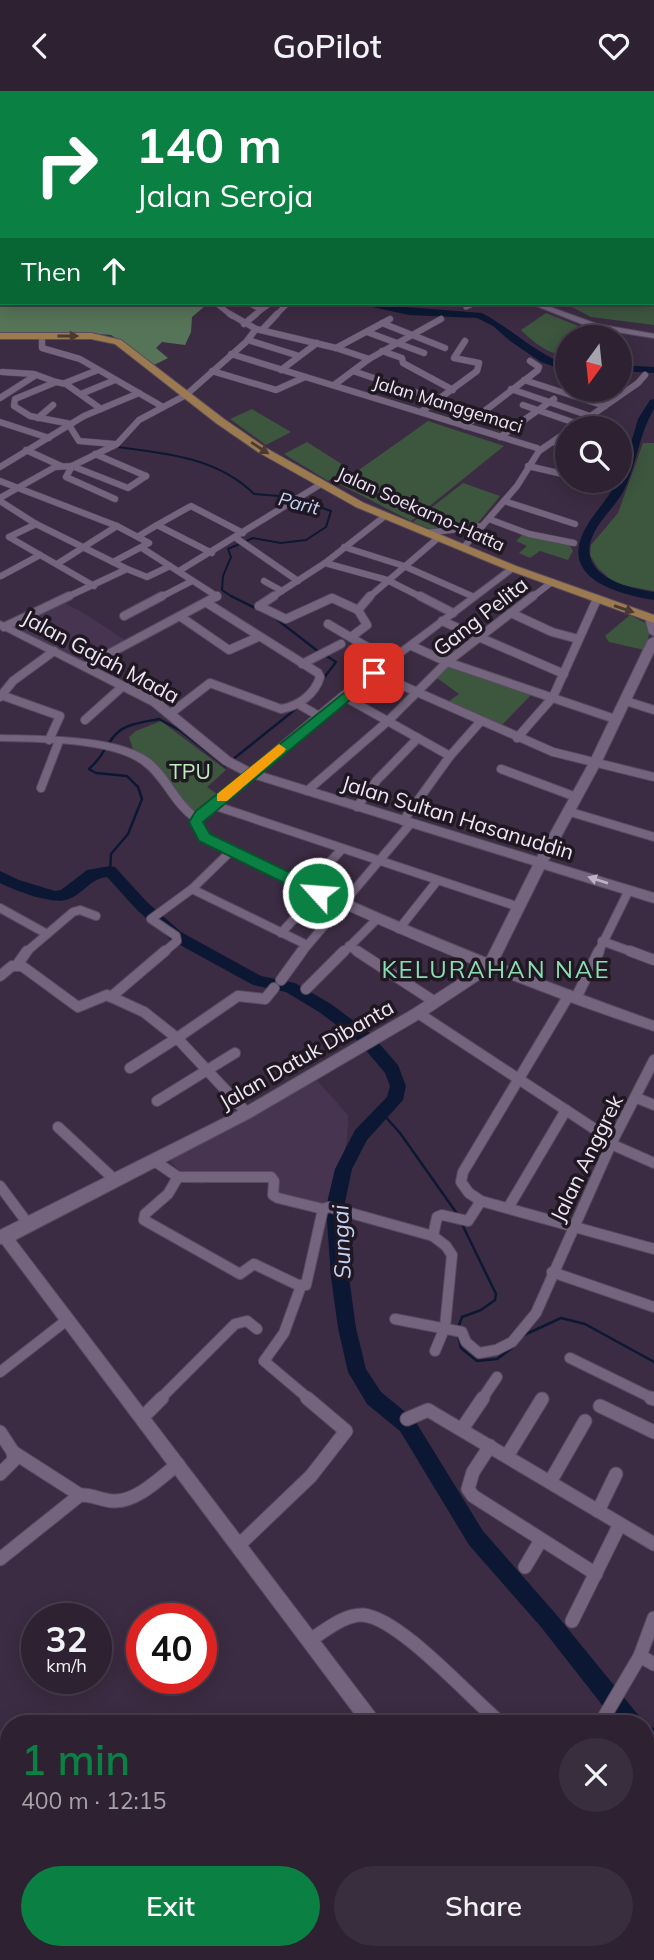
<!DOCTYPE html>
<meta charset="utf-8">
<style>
body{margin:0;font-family:Mulish,sans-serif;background:#392e3e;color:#f1f3f6;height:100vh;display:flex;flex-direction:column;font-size:26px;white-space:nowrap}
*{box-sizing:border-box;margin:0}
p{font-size:23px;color:#a7a3ac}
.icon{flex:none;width:38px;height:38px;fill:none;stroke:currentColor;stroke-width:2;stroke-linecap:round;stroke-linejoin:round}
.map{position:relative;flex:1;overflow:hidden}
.side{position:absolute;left:0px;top:1624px;width:654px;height:245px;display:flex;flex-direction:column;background:#2d2132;border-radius:28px 28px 0 0;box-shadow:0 4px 18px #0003,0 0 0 2px #483e4d}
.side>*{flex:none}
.top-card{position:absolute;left:0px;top:0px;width:654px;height:214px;box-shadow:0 4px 18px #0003,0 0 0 2px #483e4d;background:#0b8043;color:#fff;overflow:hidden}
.needle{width:46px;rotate:195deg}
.controls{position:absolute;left:555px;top:234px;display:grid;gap:14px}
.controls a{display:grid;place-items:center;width:77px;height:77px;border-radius:50%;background:#2d2132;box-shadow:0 4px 18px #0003,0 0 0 2px #483e4d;font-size:35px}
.speed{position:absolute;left:21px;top:1512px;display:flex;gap:14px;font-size:35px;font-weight:700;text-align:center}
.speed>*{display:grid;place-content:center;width:91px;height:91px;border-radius:50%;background:#2d2132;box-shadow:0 4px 18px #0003,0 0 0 2px #483e4d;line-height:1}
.speed small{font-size:18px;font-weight:400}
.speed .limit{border:10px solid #d22;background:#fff;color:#111}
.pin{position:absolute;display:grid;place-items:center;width:60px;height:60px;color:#fff;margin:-30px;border-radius:14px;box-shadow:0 4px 10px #0006}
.me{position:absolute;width:77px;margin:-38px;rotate:296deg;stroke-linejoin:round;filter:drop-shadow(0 0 5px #0008)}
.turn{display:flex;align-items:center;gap:24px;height:147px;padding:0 21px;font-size:32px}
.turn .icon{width:91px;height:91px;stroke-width:2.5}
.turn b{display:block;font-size:49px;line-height:60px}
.then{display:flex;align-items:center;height:66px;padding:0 21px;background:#0003;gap:14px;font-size:26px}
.round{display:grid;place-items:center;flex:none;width:74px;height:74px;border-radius:37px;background:#392e3e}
.summary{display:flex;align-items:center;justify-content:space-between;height:119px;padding:0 21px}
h1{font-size:42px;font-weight:600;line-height:52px;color:#0b8043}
.button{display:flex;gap:14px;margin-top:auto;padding:14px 21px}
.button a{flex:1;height:80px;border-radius:42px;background:#0b8043;color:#fff;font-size:28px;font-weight:600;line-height:80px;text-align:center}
.button a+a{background:#392e3e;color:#f1f3f6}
header{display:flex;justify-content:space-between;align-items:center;height:91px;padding:0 21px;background:#2d2132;font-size:32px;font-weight:600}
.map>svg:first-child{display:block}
.built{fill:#463450}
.green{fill:#3d563e}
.forest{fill:#567457}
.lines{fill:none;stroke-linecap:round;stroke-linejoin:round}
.stream-far1{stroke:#0c1833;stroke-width:2}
.stream{stroke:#0c1833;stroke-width:2.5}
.river{fill:#0c1833;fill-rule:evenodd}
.minor-far4-casing{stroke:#574b5e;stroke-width:6}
.minor-far3-casing{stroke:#574b5e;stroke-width:7}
.minor-far2-casing{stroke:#574b5e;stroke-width:10}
.minor-far1-casing{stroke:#574b5e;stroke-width:12}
.minor-casing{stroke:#574b5e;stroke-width:15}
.tertiary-casing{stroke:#574b5e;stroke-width:2}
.secondary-casing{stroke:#574b5e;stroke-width:2}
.trunk-casing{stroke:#574b5e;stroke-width:2}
.minor-far4{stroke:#75647e;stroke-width:5}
.minor-far3{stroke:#75647e;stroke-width:6}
.minor-far2{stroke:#75647e;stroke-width:8}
.minor-far1{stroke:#75647e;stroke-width:10}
.minor{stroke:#75647e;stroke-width:13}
.tertiary{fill:#75647e;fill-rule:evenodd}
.secondary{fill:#75647e;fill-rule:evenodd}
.trunk{fill:#9c7a50;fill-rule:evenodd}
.oneway{fill:#4b3a32}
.oneway2{fill:#beb2c5}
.route{fill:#0b8043;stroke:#07532c;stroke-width:2}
.slow{fill:#f59e0b}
.labels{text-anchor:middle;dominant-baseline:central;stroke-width:7;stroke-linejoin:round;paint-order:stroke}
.far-street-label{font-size:18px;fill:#efe6f5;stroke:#1f1822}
.far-water-label{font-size:19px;font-style:italic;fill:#c1d2f4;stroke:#1f1822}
.street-label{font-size:21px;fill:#efe6f5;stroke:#1f1822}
.park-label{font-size:21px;fill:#bbeebc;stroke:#1f1822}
.water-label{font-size:23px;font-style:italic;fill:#c1d2f4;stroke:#1f1822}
.quarter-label{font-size:24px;letter-spacing:2px;fill:#8bdcb2;stroke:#1f1822}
</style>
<header><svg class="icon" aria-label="back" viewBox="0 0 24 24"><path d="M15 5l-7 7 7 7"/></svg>GoPilot<svg class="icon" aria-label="heart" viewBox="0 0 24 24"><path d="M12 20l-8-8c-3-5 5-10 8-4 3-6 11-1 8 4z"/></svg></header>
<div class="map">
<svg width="654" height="1869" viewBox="0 0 654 1869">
<rect width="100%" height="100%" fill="#3c2c43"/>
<!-- built -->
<g class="built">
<polygon points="63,511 87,524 128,551 86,573 8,536"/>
<polygon points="314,986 348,1024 347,1049 330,1118 276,1105 272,1091 222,1088 203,1093 189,1092 169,1068"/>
</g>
<!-- green -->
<g class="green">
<polygon points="653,105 654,234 591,226 564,212 653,212"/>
<path d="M546 222 583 237 617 244V247H567V266C548 262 535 253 521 239Z"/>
<polygon points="252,318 291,341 266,354 230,328"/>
<polygon points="428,330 504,355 411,430 339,393"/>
<polygon points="307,351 348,377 328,390 284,363"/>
<polygon points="643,352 654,352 654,500 622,494 611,489 598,477 590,464 591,454 618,422"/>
<polygon points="463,392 500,405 477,433 432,439 413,431"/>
<polygon points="523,443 570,454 573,460 568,469 540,460 530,467 519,462 527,455 516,450"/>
<polygon points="630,524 647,533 649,544 644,559 609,551 605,545"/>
<polygon points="448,574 533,602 499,637 445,613 459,603 437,587"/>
<polygon points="161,630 226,679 207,696 217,703 195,720 186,714 152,671 133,658 129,646 136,640"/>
</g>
<!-- forest -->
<polygon class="forest" points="0,152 2,212 203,212 205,215 192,226 191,241 185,254 162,251 156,257 168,267 154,274 111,244 71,241 0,244"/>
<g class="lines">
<!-- stream-far1 -->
<path class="stream-far1" d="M117 356C166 362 218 367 254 403L292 406 331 420 326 436 306 449 281 452 253 447 228 458 231 466 223 485 222 499 234 507"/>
<!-- stream -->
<g class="stream">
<polyline points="231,505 269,524"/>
<polyline points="275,527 319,561"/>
<polyline points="323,588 336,571 325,564"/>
<polyline points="232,669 297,617"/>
<path d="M110 780 111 763 128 743 142 708 138 696 127 685 96 682 89 678C104 665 106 653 116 643 127 632 145 631 159 628L181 640 225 675"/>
<polyline points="383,1023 400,1042 458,1124"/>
<polyline points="458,1237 462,1226 481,1219 495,1209 496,1203 462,1133"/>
<polyline points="458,1244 461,1257 477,1270 497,1268 512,1257"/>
<polyline points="524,1244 561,1227 585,1233 654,1271"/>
</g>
<!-- river -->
<g class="river">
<polygon points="326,0 335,0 324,2"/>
<path d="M354 212 482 222C512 238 535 262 567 274V280L541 271 510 250 493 235 477 227 409 224Z"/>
<polygon points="620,274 654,276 654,282 620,280"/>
<path d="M654 308V318C640 341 637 370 626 395 619 411 607 421 598 435 569 480 620 496 654 501V509C618 503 560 488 584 440 593 422 608 409 617 390H620L638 328 650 309Z"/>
<path d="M110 775 115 776 147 811 181 841 261 885 295 892 331 913 370 942 398 974 406 995 403 1009 367 1049 352 1078 344 1116 349 1186 356 1237 366 1278 381 1301 414 1328 483 1440 555 1522 639 1625 642 1633H617L541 1536 469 1454 400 1340 367 1313 348 1281 338 1237 331 1186 326 1116 335 1078 355 1039 387 1006 390 995 385 982 358 950 319 921 286 901 253 894 171 849 137 819 107 786C90 788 84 802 69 808 54 815 14 799 0 792V780L19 789 55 800 61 799 87 779Z"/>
<polygon points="646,1634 654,1637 654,1663 646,1659"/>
</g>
<!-- minor-far4 casing -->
<g class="minor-far4-casing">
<g id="minor-far4">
<polyline points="0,18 2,16"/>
<polyline points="216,212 232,225"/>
<polyline points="249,212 261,219 254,225"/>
<polyline points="466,216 475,212"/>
<polyline points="261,219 271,212"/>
<polyline points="275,225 288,212"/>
</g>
</g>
<!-- minor-far3 casing -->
<g class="minor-far3-casing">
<g id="minor-far3">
<polyline points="382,232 445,257"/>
<polyline points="244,233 256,223"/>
<polyline points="256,238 336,257 369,268 334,294"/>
<polyline points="262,239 277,223"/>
<polyline points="367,241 424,262"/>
<polyline points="42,245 42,257 80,268 163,316"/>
<polyline points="248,249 299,265"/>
<polyline points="336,257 390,228"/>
<polyline points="382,260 402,267 403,272 453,299"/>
<polyline points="231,263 537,357 539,360 517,395 464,456"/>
<polyline points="369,268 441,228"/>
<polyline points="281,279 317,252"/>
<polyline points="212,280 276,299 305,286"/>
<polyline points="353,280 439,309"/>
<polyline points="2,281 34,283 56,291 15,308 14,315 30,325 71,333"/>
<polyline points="524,289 605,315"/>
<polyline points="56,291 66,293 101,318"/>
<polyline points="65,292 98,279"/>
<polyline points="511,298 590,325"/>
<polyline points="81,303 115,289"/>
<polyline points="0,307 36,284"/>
<polyline points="523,314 578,333"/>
<polyline points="421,321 477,280 479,272 454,267 465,250"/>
<polyline points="38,327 53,314"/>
<polyline points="0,331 49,347"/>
<polyline points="69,334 79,350 114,353"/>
<polyline points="465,335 538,279 539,276 530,270"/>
<polyline points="572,338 638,292 645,284"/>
<polyline points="500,346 554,308"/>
<polyline points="553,351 567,355"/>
<polyline points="26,359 61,375"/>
<polyline points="539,360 567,341"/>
<polyline points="95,363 146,385"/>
<polyline points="72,375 128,397 146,385"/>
<polyline points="72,375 66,386 115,408"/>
<polyline points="528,375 567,384"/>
<polyline points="0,376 84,325 139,302"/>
<polyline points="0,390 117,435 149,452 113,471 127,478 65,507"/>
<polyline points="594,390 610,394"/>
<polyline points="0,407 55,376 72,375 117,353 139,329 186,304 246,251 256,238 230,223"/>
<polyline points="0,410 36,433 113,471"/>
<polyline points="504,410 575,433"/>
<polyline points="489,428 529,443 574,452"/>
<polyline points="36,433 9,446 94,495"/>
<polyline points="157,434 191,415 243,442"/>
<polyline points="427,442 482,435"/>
<polyline points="139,445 157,434 212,462"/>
<polyline points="236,447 298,490"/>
<polyline points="344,456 404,475 474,506"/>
<polyline points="142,457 218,506 216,507"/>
<polyline points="325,472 387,489 423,507"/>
<polyline points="57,473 117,435"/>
<polyline points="127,478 147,486 170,475"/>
<polyline points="179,480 321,393"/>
<polyline points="1,485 40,464"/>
<polyline points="264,490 282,500"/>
<polyline points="159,507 192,490"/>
<polyline points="271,507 325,472 385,425"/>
<polyline points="368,507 438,447"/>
<polyline points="531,507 552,491"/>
</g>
</g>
<!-- minor-far2 casing -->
<g class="minor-far2-casing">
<g id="minor-far2">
<polyline points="420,505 453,522"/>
<polyline points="259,515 274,505"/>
<polyline points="259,515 286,528 332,507 358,519"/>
<polyline points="511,522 552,541 578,548"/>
<polyline points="124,525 162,505"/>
<polyline points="181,526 229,559 258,546"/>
<polyline points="442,530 564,583"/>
<polyline points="328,533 391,570"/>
<polyline points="4,536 69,505"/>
<polyline points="351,546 367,534 358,519 370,505"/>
<polyline points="412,555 447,571 615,628"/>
<polyline points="302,573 341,553"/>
<polyline points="86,575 217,505"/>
<polyline points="374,582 553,661 654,686"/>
<polyline points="1,604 60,625 49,649"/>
<polyline points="343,605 450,665"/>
<polyline points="0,606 13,590 54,560"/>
<polyline points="626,610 654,619"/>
<polyline points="298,613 319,625"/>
<path d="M171 622 210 592 281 618C299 615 315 603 320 586L318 582 207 512"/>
<polyline points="85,629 123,595"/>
<polyline points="517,647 553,606 597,508"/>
<polyline points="501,678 576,706"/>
<polyline points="41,697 59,650"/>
<polyline points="307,700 388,630 447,571 533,505"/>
<polyline points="213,714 519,816"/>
<polyline points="357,716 377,689 418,647"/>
<polyline points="567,720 654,746"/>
<polyline points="403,730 450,665 480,631"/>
<polyline points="307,796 342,758"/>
<polyline points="192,798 305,853"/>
<polyline points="0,817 47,843"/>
<polyline points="399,838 437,790"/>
<polyline points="281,842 318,802"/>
<polyline points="602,850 635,862"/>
<polyline points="349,855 360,862"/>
<polyline points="25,862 73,821 80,819 96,825"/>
<polyline points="163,862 177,850 176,845 151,828 192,798 231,760"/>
<polyline points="301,862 411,732"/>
<polyline points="343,862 376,829"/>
<polyline points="598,862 629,799"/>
</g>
</g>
<!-- minor-far1 casing -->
<g class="minor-far1-casing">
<g id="minor-far1">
<polyline points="357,860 435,911"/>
<polyline points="630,860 654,869"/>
<polyline points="17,874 27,860"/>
<polyline points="0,885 12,875 22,875 78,916 107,904 144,921 177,947 130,977"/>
<polyline points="281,889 302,860"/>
<polyline points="306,898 344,860"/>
<polyline points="569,904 463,1081 461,1091 469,1102 481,1110 654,1158"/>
<polyline points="111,906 165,860"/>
<polyline points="576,907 599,860"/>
<polyline points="418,922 613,1050"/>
<polyline points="637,1007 654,1014"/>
<polyline points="157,1010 235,962"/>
<polyline points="247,1022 177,947 238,905 265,908 274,897"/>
<polyline points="58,1036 116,1090"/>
<polyline points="611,1053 654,1072"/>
<polyline points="156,1071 178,1086 271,1086 274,1090 273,1104 278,1107 323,1118 329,1116 433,1145 446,1155 452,1164 445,1236 435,1260"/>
<polyline points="178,1086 168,1103 145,1123 144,1129 240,1183 254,1173 298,1194 306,1194 323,1118"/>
<polyline points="0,1095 29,1134"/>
<polyline points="508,1117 566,1019"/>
<polyline points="433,1145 437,1126 442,1124 468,1130 481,1110"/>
<polyline points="552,1181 654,1216"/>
<polyline points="301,1195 284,1242 264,1270 309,1308"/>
<polyline points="395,1228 462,1241 466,1251 479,1262 496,1259 512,1251 536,1222 611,1053 654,969"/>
<polyline points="570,1267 654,1308"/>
<polyline points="0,1281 67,1229"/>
<polyline points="160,1308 235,1233 247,1230 257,1238"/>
<polyline points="482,1308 497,1286"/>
</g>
</g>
<!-- minor casing -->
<g class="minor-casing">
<g id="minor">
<polyline points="651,1307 654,1308"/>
<polyline points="600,1315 654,1341"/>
<polyline points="142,1327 162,1307"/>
<polyline points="407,1328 428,1319 654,1453"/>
<polyline points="462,1338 483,1307"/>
<polyline points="0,1341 13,1361 14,1369 0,1383"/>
<polyline points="490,1355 473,1381 468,1398 473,1405 596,1483"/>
<polyline points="13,1361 80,1404"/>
<polyline points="507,1365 542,1308"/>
<polyline points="550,1391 585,1330"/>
<polyline points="598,1420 616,1383"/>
<polyline points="239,1454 311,1385 346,1340 307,1307"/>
<path d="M0 1468 80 1404C92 1403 102 1410 114 1410 137 1411 161 1386 178 1373"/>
<polyline points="525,1476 541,1449"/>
<polyline points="572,1530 620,1433"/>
<path d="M310 1549C325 1540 344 1523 363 1524 400 1527 471 1608 502 1633"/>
<polyline points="640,1565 654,1573"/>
<polyline points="600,1633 640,1565 654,1527"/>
<polyline points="0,1736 9,1741"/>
<polyline points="0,1781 9,1769"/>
<polyline points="193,1860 201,1869"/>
<polyline points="4,1869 10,1860"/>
<polyline points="462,1869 468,1860"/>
</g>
</g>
<!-- tertiary casing -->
<g class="tertiary-casing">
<g id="tertiary">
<polygon points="0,10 2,11 2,15 0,14"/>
<polygon points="529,212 539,212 597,233 654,243 654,247 592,237"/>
<path d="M512 474 515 475V479L347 607 206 725 202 735 208 743C353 815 502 876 654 930V940C498 889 347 822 200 749L192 735 193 730C171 715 163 689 143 674 113 650 38 651 0 650V644C41 645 117 644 150 668 169 683 177 707 196 722L339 603Z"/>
<polygon points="5,1140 10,1142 379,1627 381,1633 362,1633 0,1150 0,1142"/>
<polygon points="534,1860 555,1860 559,1869 538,1869"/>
</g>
</g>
<!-- secondary casing -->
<g class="secondary-casing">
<g id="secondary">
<polygon points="650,524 654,525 654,545 649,542 645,527"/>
<polygon points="0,530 159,608 231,667 254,679 537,766 590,670 648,549 654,546 654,561 602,670 548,770 654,802 654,812 544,778 494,879 423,926 252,1026 11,1151 0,1153 0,1139 242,1018 413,918 484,872 533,774 246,685 223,673 151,614 0,537"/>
</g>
</g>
<!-- trunk casing -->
<g class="trunk-casing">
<polygon id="trunk" points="0,242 91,242 121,249 224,328 266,357 364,412 516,475 654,524 654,532 508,479 356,416 258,361 216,332 115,253 91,248 0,248"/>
</g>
<!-- minor-far4 -->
<use href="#minor-far4" class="minor-far4"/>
<!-- minor-far3 -->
<use href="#minor-far3" class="minor-far3"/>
<!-- minor-far2 -->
<use href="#minor-far2" class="minor-far2"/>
<!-- minor-far1 -->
<use href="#minor-far1" class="minor-far1"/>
<!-- minor -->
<use href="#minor" class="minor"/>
<!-- tertiary -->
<use href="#tertiary" class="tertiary"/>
<!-- secondary -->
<use href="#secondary" class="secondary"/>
<!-- trunk -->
<use href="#trunk" class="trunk"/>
</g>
<!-- one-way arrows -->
<defs><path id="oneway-solid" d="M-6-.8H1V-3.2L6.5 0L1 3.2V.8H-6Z" transform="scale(1.75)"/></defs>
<g class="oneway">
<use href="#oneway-solid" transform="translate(68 245)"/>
<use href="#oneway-solid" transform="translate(260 357) rotate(33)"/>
<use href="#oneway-solid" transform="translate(624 518) rotate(19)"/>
</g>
<use class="oneway2" href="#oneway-solid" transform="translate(598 789) rotate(-162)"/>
<!-- route -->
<polygon class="route" points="374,578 380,582 379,585 203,731 210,743 324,798 326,802 324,806 313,806 199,750 189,731 196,720"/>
<!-- slow -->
<polygon class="slow" points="279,653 286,658 284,661 227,710 217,710 217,703"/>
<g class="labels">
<!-- far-street labels -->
<g class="far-street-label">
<text transform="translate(448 313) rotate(17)">Jalan Manggemaci</text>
<text transform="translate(421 418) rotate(24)">Jalan Soekarno-Hatta</text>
</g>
<!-- far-water labels -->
<g class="far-water-label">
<text transform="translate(299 412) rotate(14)">Parit</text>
</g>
<!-- street labels -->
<g class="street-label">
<text transform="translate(480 525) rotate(-38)">Gang Pelita</text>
<text transform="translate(101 565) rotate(28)">Jalan Gajah Mada</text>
<text transform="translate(458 726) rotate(17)">Jalan Sultan Hasanuddin</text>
<text transform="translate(306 963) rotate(-30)">Jalan Datuk Dibanta</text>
<text transform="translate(586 1067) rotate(-64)">Jalan Anggrek</text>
</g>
<!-- park labels -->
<g class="park-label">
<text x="190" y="680">TPU</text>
</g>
<!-- water labels -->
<g class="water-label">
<text transform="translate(341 1151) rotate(-92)">Sungai</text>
</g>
<!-- quarter labels -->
<g class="quarter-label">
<text x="496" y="878">KELURAHAN NAE</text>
</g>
</g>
</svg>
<div class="controls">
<a><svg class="needle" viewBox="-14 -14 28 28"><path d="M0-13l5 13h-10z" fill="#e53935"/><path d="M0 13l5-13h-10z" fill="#a7a3ac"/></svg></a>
<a><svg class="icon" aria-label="search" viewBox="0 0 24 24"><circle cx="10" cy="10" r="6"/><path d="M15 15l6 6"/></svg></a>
</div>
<div class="speed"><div>32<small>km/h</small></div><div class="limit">40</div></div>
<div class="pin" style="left:374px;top:582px;background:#d93025"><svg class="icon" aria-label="arrive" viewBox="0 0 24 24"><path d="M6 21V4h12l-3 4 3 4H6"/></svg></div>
<svg class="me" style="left:318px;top:802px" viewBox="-20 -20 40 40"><circle r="17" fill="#0b8043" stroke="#fff" stroke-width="3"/><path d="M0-11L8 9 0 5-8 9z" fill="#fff"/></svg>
<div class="top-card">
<div class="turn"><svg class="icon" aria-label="right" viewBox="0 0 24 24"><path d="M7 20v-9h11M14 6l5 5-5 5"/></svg><div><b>140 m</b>Jalan Seroja</div></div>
<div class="then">Then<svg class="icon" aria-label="ahead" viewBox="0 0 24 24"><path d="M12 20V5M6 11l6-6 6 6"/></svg></div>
</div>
<section class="side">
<div class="summary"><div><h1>1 min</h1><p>400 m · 12:15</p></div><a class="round"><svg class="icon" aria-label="close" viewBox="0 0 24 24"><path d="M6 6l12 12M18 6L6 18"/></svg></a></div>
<div class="button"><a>Exit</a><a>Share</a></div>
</section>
</div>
